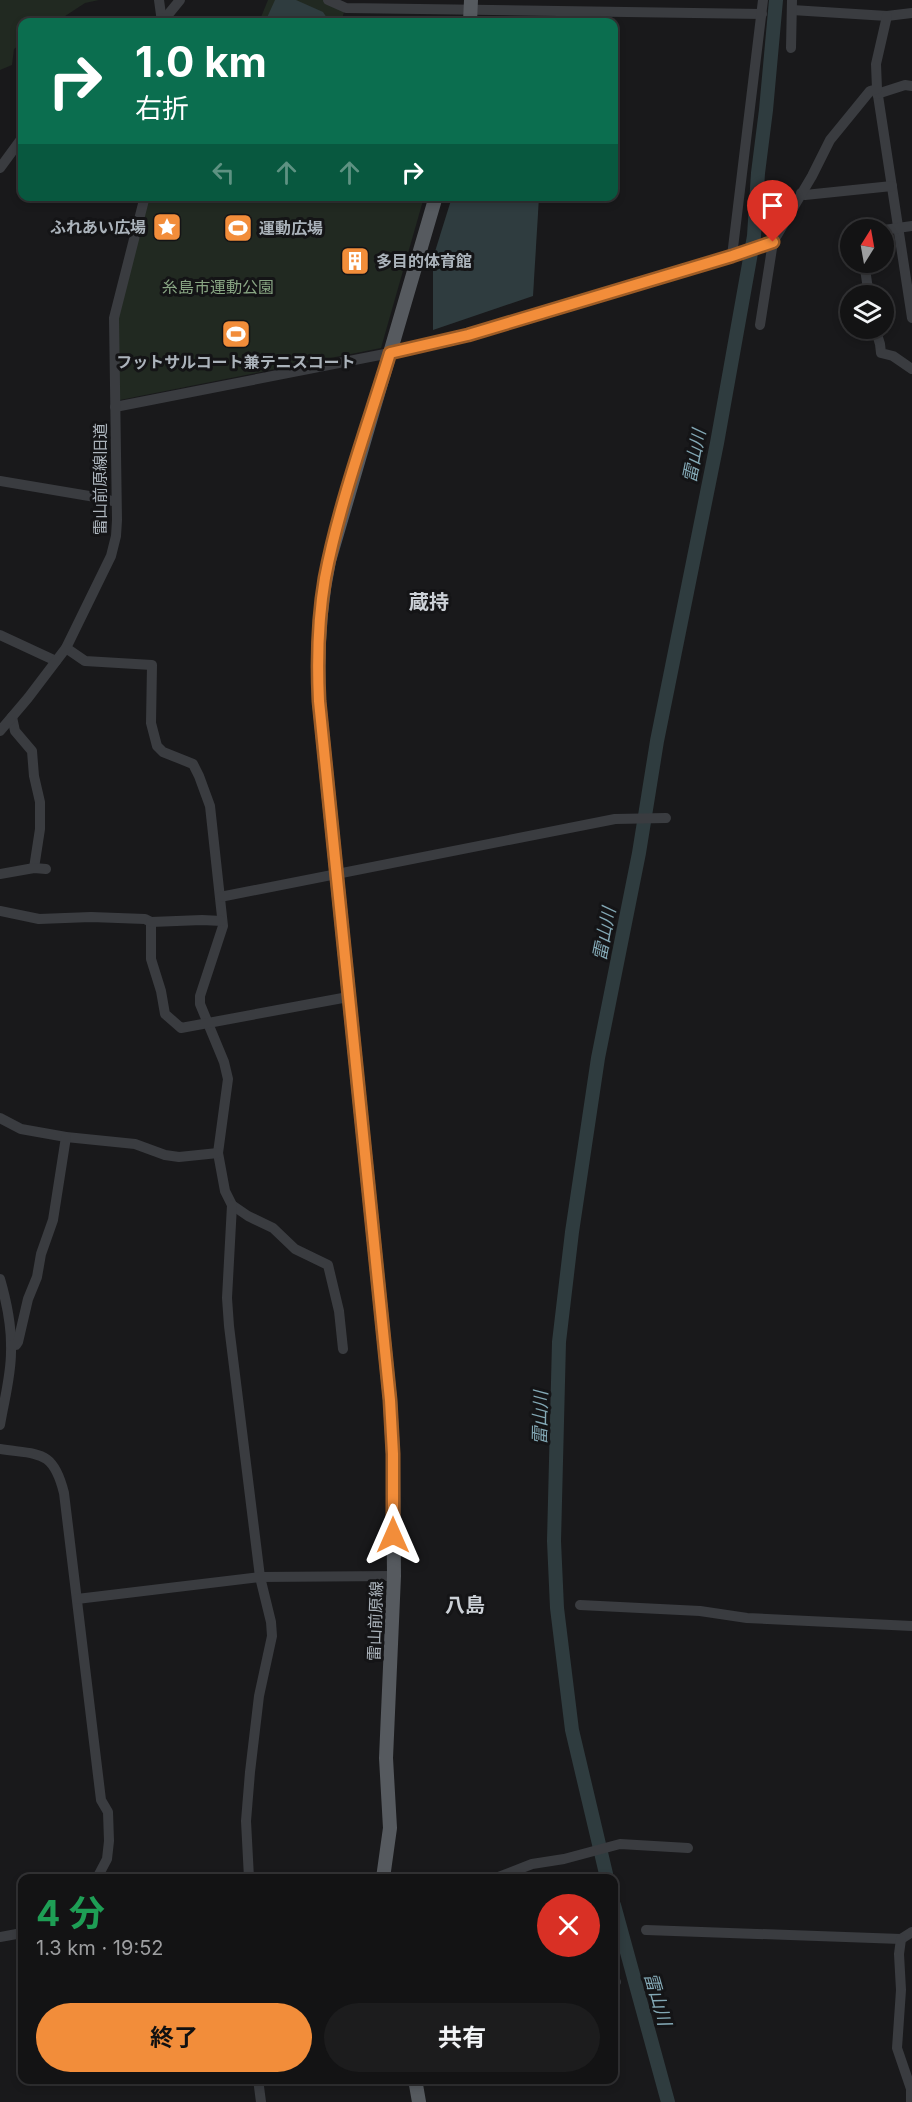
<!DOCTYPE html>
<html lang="ja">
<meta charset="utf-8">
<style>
body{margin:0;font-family:Inter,"Noto Sans JP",sans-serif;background:#1c1c1d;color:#f1f3f6;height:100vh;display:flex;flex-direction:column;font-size:22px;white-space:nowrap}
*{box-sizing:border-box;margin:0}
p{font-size:20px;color:#9d9ea0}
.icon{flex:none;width:33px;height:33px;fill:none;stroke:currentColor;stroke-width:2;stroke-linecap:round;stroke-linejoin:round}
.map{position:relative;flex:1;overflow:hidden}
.drawer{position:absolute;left:18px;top:1874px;width:600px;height:210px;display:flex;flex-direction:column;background:#131314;border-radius:12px;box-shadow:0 3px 9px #0003,0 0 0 2px #323234}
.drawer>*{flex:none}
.guide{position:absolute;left:18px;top:18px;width:600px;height:183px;border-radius:12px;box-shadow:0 3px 9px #0003,0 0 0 2px #323234;background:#0b6e4f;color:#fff;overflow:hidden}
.needle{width:39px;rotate:11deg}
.tools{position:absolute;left:840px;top:219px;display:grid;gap:12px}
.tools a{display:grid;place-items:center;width:54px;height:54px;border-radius:50%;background:#131314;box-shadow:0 3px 9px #0003,0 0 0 2px #323234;font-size:30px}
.pin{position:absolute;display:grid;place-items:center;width:51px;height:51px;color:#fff;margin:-62px -26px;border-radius:50% 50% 50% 0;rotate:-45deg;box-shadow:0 0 6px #0007}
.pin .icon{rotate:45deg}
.me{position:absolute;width:66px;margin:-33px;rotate:0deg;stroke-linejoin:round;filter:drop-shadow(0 0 4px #0008)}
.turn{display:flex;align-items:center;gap:21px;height:126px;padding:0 18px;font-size:27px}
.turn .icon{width:78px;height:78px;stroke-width:2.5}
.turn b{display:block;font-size:42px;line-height:51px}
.lanes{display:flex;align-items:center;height:57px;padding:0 18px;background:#0003;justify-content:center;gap:30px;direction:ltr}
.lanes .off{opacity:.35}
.round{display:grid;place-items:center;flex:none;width:63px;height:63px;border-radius:32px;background:#1c1c1d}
.overview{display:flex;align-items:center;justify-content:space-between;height:102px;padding:0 18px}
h1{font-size:36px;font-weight:700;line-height:45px;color:#1e9e55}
.primary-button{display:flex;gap:12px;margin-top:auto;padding:12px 18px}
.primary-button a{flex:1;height:69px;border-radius:36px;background:#f28d3a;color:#111;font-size:24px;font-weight:700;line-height:69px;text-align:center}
.primary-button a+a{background:#1c1c1d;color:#f1f3f6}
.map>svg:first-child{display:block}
.green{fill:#212921}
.water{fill:#2f3c3f}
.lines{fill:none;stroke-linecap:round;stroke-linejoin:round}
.river{stroke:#2f3c3f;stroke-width:14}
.minor{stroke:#3a3c40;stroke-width:10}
.major{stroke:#565a5f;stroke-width:14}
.route-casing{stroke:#9d5c26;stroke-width:15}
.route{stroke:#f28d3a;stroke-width:10}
.labels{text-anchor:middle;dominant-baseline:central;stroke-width:6;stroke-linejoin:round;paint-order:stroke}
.poi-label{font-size:16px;font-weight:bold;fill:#abb3bb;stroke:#141416;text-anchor:start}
.park-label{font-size:16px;fill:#88a583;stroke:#141416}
.street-label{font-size:16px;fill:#abb3bb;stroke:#141416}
.water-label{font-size:18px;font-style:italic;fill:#83a8b5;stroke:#141416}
.quarter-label{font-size:20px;font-weight:bold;fill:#ccd1d7;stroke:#141416}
</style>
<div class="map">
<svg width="912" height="2102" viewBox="0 0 912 2102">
<rect width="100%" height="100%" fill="#19191b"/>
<!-- green -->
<g class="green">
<polygon points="0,0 99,0 85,3 56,22 22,22 22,43 14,49 12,65 0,70"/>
<polygon points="268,0 324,0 345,9 341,22 259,22"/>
<polygon points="147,197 424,197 381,348 120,400 116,317"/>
</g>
<!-- water -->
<g class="water">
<polygon points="275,0 296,0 323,12 329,21 265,22"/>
<polygon points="452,197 539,197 533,296 433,330 433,258"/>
</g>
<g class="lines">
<!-- river -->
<g class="river">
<polyline points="607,1878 572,1730 557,1608 554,1541 559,1342 572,1232 598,1058 639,853 657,741 717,443 754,236 758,173 766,110 776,0"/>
<polyline points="614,1905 668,2102"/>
</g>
<!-- minor -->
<g class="minor">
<polyline points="159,0 162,22"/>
<polyline points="328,0 346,8 762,14"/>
<polyline points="792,10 887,16 912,13"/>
<polyline points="162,22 180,0"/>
<polyline points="791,48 792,0"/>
<polyline points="877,89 912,318"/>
<polyline points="877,94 905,85 912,86"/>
<polyline points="0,168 22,138"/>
<polyline points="801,193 805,195 892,186"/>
<polyline points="884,230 912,226"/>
<polyline points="732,256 763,0"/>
<polyline points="864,262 869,296"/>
<polyline points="760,325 773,242 812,176 830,140 870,91 877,89 876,64 887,16"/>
<polyline points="875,328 880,344 881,353 893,356 912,369"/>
<polyline points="115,407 390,353 468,335 732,256 773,242"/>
<polyline points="0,481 101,498 116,502"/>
<polyline points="0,635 56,661"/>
<polyline points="66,648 85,661 152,665 151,723 157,746 163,752 193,764 199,776 210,806 223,926 200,996 200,1004 224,1062 228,1079 218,1153 225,1191 232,1205 248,1216 273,1228 295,1249 328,1265 339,1311 343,1349"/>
<polyline points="12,717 15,731 32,751 34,776 40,802 40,829 34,868"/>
<polyline points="0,731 28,698 66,648 111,556 116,536 117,520 114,318 145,196"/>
<polyline points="0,874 34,868 46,869"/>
<polyline points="220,897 615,819 666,818"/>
<polyline points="0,911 39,919 91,917 145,919 151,922 151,959 161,991 165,1014 181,1028 348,997"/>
<polyline points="151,922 202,920 222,921"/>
<polyline points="0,1118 21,1129 66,1137 135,1144 165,1155 179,1157 218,1153"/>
<polyline points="232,1205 227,1298 229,1326 260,1577 271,1622 272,1636 259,1696 250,1772 246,1821 249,1878"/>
<path d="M0 1279C7 1303 12 1327 11 1352 11 1376 4 1401 0 1425"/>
<polyline points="11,1345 16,1345 18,1342 28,1299 37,1277 41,1254 53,1220 66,1137"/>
<path d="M0 1449C39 1455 53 1449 64 1493L101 1800 108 1812 109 1841 107 1859 97 1878"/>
<polyline points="77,1599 260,1577 394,1576"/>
<polyline points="580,1605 700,1611 747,1618 912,1626"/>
<polyline points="496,1878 532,1864 564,1859 620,1844 688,1848"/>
<polyline points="646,1930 901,1939 912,1932"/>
<polyline points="0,1937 22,1933"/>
<polyline points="901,1939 899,1954 901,1990 897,2048 911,2089 911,2102"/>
<polyline points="614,1983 616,1982"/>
<polyline points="258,2079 261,2102"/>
</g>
<!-- major -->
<g class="major">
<polyline points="470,22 471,0"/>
<path d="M383 1878 390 1828 386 1758 394 1576 393 1454 390 1400 319 701C317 654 319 608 329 561L436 196"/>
<polyline points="415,2079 419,2102"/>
</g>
</g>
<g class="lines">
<!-- route casing -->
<g class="route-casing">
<path id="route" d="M393 1535V1454L390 1400 319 701C317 660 318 619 325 578 339 504 368 425 390 353L468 335 732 256 773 242"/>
</g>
<!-- route -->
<use href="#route" class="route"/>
</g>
<!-- icons -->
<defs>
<g id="sight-square" transform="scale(1.5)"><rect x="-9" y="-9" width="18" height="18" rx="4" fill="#f28d3a" stroke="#141416"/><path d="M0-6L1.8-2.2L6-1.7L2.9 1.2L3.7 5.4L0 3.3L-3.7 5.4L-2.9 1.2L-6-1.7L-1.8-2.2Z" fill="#fff"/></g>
<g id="stadium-square" transform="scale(1.5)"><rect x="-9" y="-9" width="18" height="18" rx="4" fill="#f28d3a" stroke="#141416"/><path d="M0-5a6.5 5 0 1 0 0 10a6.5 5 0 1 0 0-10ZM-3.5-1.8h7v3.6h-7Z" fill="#fff"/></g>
<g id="building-square" transform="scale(1.5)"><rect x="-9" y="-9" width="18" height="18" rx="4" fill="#f28d3a" stroke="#141416"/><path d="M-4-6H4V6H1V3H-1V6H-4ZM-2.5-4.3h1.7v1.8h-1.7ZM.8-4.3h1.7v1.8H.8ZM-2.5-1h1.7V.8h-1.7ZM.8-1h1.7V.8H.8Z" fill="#fff"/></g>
</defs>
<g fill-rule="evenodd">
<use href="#sight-square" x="167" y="227"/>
<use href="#stadium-square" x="238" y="228"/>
<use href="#building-square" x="355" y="261"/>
<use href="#stadium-square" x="236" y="334"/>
</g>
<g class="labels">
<!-- poi labels -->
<g class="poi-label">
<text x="146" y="227" text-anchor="end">ふれあい広場</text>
<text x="259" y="228">運動広場</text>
<text x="376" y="261">多目的体育館</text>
<text x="236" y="362" text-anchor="middle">フットサルコート兼テニスコート</text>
</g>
<!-- park labels -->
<g class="park-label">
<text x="218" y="287">糸島市運動公園</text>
</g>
<!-- street labels -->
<g class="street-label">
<text transform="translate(100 479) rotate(-90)">雷山前原線旧道</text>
<text transform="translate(375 1621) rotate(-88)">雷山前原線</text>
</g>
<!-- water labels -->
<g class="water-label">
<text transform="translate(694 456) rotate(-79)">雷山川</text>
<text transform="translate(604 934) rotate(-79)">雷山川</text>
<text transform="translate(540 1418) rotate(-89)">雷山川</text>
<text transform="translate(658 1999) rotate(74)">雷山川</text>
</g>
<!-- quarter labels -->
<g class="quarter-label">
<text x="429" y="602">蔵持</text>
<text x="465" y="1605">八島</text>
</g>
</g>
</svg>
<div class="tools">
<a><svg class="needle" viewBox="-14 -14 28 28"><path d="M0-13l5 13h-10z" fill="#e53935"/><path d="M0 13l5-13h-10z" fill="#9d9ea0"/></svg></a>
<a><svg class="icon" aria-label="layers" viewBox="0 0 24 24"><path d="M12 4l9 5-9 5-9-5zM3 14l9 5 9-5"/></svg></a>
</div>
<div class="pin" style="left:773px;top:242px;background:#d93025"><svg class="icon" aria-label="arrive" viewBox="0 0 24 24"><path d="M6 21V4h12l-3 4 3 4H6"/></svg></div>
<svg class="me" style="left:393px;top:1535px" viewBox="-20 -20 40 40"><path d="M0-17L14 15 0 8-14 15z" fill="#f28d3a" stroke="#fff" stroke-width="4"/></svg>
<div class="guide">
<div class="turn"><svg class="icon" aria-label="right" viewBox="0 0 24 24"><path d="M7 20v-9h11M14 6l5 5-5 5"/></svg><div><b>1.0 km</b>右折</div></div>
<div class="lanes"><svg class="icon off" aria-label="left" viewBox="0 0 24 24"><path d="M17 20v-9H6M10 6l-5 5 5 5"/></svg><svg class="icon off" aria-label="ahead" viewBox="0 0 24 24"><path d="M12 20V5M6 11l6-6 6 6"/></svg><svg class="icon off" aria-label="ahead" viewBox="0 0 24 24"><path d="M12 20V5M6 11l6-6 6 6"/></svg><svg class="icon" aria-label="right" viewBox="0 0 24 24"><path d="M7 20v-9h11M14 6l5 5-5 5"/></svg></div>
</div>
<section class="drawer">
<div class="overview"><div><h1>4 分</h1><p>1.3 km · 19:52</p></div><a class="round" style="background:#d93025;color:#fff"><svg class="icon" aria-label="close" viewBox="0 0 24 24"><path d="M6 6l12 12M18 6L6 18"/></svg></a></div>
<div class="primary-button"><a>終了</a><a>共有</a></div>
</section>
</div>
